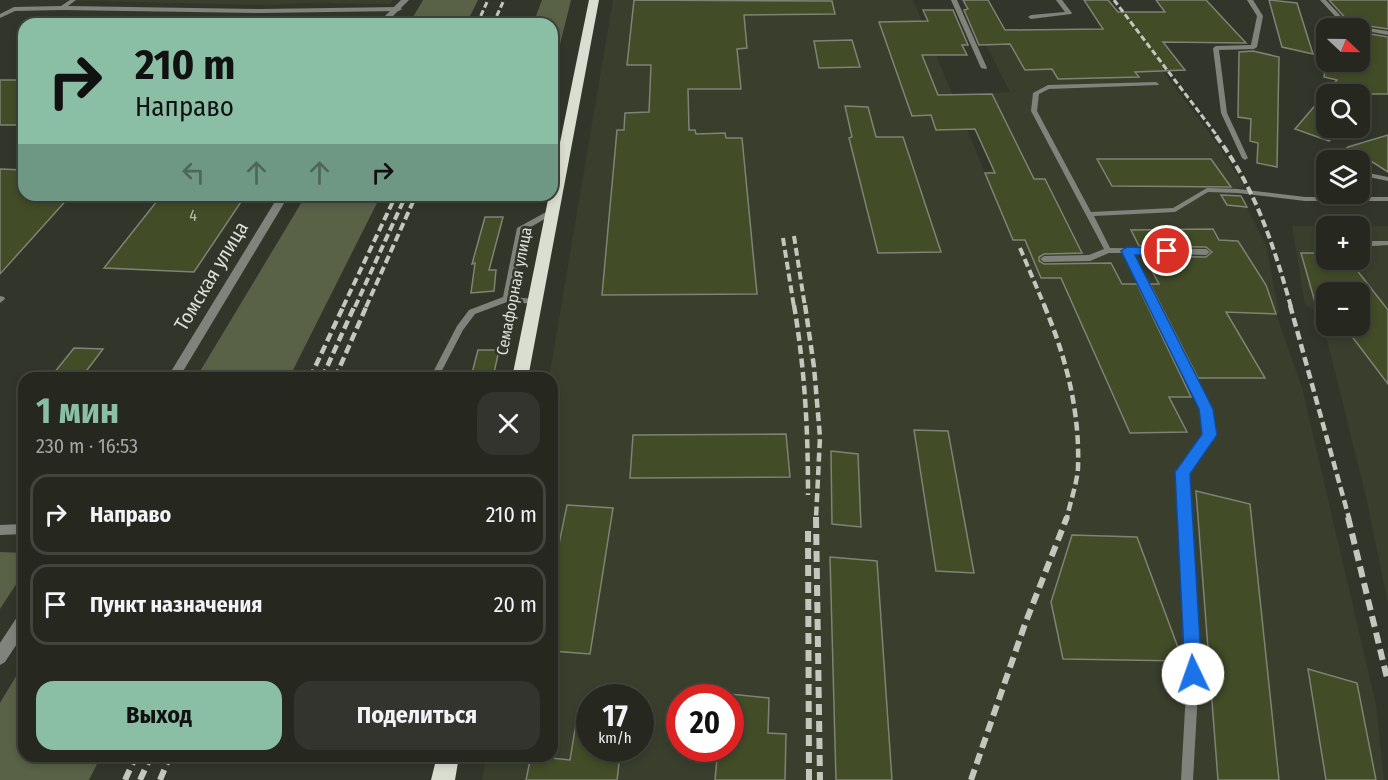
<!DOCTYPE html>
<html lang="ru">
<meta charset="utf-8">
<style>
body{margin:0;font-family:"Fira Sans Condensed",sans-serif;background:#32342d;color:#f1f3f6;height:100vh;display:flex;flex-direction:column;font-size:22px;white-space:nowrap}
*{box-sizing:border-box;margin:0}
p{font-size:20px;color:#a4a6a5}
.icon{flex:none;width:33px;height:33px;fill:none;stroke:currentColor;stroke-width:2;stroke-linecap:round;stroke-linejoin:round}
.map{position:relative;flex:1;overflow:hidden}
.details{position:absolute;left:18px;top:372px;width:540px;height:390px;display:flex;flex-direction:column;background:#262820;border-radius:18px;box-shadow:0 3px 9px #0003,0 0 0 2px #42443e}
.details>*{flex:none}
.hud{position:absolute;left:18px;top:18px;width:540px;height:183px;border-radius:18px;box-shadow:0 3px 9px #0003,0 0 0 2px #42443e;background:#8abfa5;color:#111;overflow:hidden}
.needle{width:39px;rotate:112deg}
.buttons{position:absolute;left:1316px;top:18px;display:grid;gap:12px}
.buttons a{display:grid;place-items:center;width:54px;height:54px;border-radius:12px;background:#262820;box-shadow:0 3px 9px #0003,0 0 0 2px #42443e;font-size:30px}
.speed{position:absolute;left:576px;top:684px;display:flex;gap:12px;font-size:30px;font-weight:700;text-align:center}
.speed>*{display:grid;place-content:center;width:78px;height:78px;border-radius:50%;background:#262820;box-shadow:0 3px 9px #0003,0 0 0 2px #42443e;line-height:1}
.speed small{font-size:15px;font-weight:400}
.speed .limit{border:9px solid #d22;background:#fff;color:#111}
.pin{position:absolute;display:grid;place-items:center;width:51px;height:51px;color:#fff;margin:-26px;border:3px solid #fff;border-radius:50%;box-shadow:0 2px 6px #0007}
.me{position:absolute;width:66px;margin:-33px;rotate:357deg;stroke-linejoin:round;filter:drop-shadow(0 0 4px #0008)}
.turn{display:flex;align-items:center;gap:21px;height:126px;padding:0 18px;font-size:27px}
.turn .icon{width:78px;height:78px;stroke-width:2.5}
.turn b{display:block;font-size:42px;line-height:51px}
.lanes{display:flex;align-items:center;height:57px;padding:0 18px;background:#0003;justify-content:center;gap:30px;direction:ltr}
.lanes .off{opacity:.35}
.round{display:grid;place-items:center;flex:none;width:63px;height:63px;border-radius:18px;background:#32342d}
.head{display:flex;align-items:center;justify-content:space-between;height:102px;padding:0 18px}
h1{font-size:36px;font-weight:700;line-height:45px;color:#8abfa5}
.button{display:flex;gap:12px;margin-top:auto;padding:12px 18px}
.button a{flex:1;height:69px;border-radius:18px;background:#8abfa5;color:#111;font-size:24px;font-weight:700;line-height:69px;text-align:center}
.button a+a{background:#32342d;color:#f1f3f6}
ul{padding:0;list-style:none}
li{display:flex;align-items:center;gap:18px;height:81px;margin:0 12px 9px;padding:0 6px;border:3px solid #42443e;border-radius:18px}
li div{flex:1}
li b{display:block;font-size:22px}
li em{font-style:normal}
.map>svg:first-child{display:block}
.built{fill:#393f2c;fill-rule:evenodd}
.green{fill:#596147}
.building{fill:#424c27;stroke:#7e8375;stroke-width:1.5}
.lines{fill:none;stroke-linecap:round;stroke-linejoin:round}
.service{fill:#80827c;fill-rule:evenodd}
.minor{fill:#80827c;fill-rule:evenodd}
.trunk{fill:#daded0;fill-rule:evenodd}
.rail-far3{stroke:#c4c7be;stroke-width:3;stroke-dasharray:6 3;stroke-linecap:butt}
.rail-far2{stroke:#c4c7be;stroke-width:4;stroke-dasharray:8 4;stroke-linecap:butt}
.rail-far1{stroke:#c4c7be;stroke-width:4.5;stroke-dasharray:9 4.5;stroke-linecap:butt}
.rail{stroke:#c4c7be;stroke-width:6;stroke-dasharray:11 6;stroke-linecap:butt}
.route{fill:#1a73e8;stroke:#114b97;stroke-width:1.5}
.labels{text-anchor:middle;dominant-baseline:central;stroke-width:5;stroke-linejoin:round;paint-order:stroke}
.number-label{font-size:16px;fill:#b6baab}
.far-street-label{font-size:16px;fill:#dcdfd7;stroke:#32362a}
.street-label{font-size:20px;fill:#dcdfd7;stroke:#32362a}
</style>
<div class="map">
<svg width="1388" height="780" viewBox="0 0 1388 780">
<rect width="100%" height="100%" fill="#32362a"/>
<!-- built -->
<g class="built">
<polygon points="45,0 393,0 390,4 301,3 272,5"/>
<path d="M613 0H913L985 173 993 169 958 95 1010 92 986 45 1141 42 1218 145 1245 187 1237 188 1266 246 1279 313 1276 314 1302 388 1376 705 1384 780H482L486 756H552V378H549ZM590 698H640V748H590ZM680 698H730V748H680Z"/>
<path d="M1292 226H1388V604L1367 501 1321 315 1305 304ZM1326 226H1359V260H1326ZM1326 292H1359V326H1326Z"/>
</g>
<!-- green -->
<g class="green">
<polygon points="423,0 478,0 466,24 409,24"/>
<polygon points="542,0 571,0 552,77 552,24 533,24"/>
<polygon points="306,195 381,195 289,378 196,378"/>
<polygon points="0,552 24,553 24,572 0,609"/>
<polygon points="24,663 24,756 101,756 89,780 0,780 0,703"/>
</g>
<!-- building -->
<g class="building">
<polygon points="634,0 832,1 835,14 744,15 747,48 737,49 741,89 688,89 689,130 695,130 696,134 725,133 726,138 742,138 757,294 602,295 617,130 624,130 625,113 649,112 651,65 627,65"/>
<polygon points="963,0 988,0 1005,30 1103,29 1084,0 1108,0 1118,12 1165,12 1156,0 1206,0 1246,43 1163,42 1185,70 1135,72 1139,77 1058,79 1052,69 1025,70 1010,44 979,45 964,10 968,9"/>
<polygon points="1269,0 1297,3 1313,54 1282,47"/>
<polygon points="1329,0 1388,0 1388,29 1350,23"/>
<polygon points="923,10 953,10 968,45 962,45 967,55 922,55 938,95 992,94 1034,179 1045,179 1082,253 1044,254 1039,257 1039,261 1044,264 1111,263 1122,284 1137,284 1191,397 1169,397 1187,432 1130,433 1061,278 1041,278 1025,240 1013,240 985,173 995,173 975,129 936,130 931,115 912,116 879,22 928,21"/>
<polygon points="1359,32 1388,37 1388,94 1326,94 1326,128 1340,128 1329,141 1295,129 1337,80 1324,77 1326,62 1359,62"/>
<polygon points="852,40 860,67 819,68 814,41"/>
<polygon points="1253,51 1279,57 1277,167 1257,163 1258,143 1250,141 1251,119 1238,117 1239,52"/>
<rect x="0" y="80" width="24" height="45"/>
<polygon points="845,106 868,107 876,137 903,137 941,252 878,253 849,138 852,137"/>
<polygon points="1388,135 1388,172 1360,154 1352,160 1332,160 1348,147"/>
<polygon points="1097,159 1211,159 1231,187 1112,186"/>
<polygon points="0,169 24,170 24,195 71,195 0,274"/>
<polygon points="1221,195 1241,196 1247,207 1227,205"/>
<polygon points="161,196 243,199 194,272 104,268"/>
<polygon points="485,217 503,217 489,270 496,270 494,291 471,293 475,263 472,264"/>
<polygon points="1213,229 1219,240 1238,241 1266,285 1276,314 1226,312 1265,378 1198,378 1150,284 1159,284 1144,256 1206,257 1212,252 1206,247 1139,246 1131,230"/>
<polygon points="1301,253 1326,253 1326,260 1349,260 1388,310 1388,384 1344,326 1359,326 1359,292 1326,292 1326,327 1322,327"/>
<polygon points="74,348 103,349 81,378 50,378"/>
<polygon points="478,350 499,350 494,373 472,373"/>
<polygon points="914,430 948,431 974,573 936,571"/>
<polygon points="786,434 790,477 630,478 633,435"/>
<polygon points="831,451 858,454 861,527 832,524"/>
<polygon points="1196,491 1250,504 1279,780 1218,780"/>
<polygon points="567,505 613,508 590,654 552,651 552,578"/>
<polygon points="1072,535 1137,537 1183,661 1063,659 1051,602"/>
<polygon points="830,557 877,561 892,780 836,780"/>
<polygon points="1308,669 1357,683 1376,780 1326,780"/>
<polygon points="730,694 769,698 768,733 786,734 785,780 715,780 718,748 730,748"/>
<polygon points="577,717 590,718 590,748 621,748 617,780 526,780 531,756 570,760"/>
</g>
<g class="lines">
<!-- service -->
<g class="service">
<polygon points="70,0 76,0 68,6 261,9 399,7 402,9 399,11 261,13 62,10 15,11 0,18 0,14 14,7 61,6"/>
<polygon points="951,0 957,0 987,68 986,69 981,68"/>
<polygon points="1056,0 1062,0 1072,13 1071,14 1031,19 1028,17 1031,15 1065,12"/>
<polygon points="1247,0 1253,0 1263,16 1257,47 1254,49 1219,50 1227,113 1248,158 1245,160 1242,158 1221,113 1213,48 1216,46 1251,45 1257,16"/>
<polygon points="1320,0 1326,0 1349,25 1388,31 1388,35 1345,27"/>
<polygon points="1156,82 1159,84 1158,85 1049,89 1039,94 1037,111 1091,212 1173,208 1207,188 1238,189 1305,197 1388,197 1388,201 1305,201 1238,193 1208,192 1175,212 1094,216 1110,248 1206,249 1210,252 1206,255 1132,253 1211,409 1215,435 1187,473 1199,674 1193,780 1181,780 1187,674 1177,472 1205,434 1201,409 1124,253 1109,253 1090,261 1044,262 1040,259 1044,256 1089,255 1104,249 1031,111 1033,93 1048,85"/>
<polygon points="1359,171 1388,177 1388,181 1359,175"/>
<polygon points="548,211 554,211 555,213 524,231 512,297 535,299 539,302 538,304 507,302 475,314 463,330 438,378 430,378 457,326 469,310 503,297 517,228"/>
<polygon points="1319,241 1326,241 1326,247 1316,246 1315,244"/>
<polygon points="1359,241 1388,241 1388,245 1359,247"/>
<polygon points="0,296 4,297 5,299 0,303"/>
<polygon points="24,524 24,534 0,535 0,525"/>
</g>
<!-- minor -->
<g class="minor">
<polygon points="401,0 409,0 391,18 395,22 394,24 388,24 383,18"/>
<polygon points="279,195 289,195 179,378 167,378"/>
<polygon points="24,612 24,633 5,662 0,665 0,643 19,614"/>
</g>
<!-- trunk -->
<g class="trunk">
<polygon points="589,0 599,0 528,378 512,378 549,195 552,195 552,182"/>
<polygon points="437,756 459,756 455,780 431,780"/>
</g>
<!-- rail-far3 -->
<g class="rail-far3">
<polyline points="1114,0 1218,137"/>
<polyline points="477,24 488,0"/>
<polyline points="493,24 504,0"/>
</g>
<!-- rail-far2 -->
<g class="rail-far2">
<path d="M1216 136C1255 187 1274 246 1291 307"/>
<polyline points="794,236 805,307"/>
<polyline points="783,238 794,307"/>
<polyline points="1020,248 1045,307"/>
<polyline points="343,307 396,195"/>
<polyline points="355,307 406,195"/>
<polyline points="366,307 416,195"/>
</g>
<!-- rail-far1 -->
<g class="rail-far1">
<path d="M794 305C805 371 808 429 808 495"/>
<polyline points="805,305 814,367 820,437 816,518"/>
<path d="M1044 305C1066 357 1080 411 1078 468 1077 484 1070 502 1067 518"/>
<polyline points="1290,305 1349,518"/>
<polyline points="310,378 344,305"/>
<polyline points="322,378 355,305"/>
<polyline points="335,378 367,305"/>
</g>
<!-- rail -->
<g class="rail">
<polyline points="816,517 820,780"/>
<polyline points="1348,517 1388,682"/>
<polyline points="808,531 809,780"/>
<polyline points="125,780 136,756"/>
<polyline points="140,780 151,756"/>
<polyline points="160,780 170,756"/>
<polyline points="971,780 1025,624 1067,517"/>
</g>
</g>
<!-- route -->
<polygon class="route" points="1127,247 1167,248 1172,251 1167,255 1135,255 1213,409 1217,435 1190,474 1202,674 1200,680 1193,683 1187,680 1185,674 1175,472 1202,434 1199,409 1121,251"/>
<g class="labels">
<!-- number labels -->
<g class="number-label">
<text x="193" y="215">4</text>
</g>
<!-- far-street labels -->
<g class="far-street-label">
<text transform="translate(514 291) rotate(-79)">Семафорная улица</text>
</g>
<!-- street labels -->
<g class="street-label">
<text transform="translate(211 276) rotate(-59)">Томская улица</text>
</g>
</g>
</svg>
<div class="buttons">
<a><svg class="needle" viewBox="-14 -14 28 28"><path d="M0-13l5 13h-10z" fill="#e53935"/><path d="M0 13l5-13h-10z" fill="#a4a6a5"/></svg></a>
<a><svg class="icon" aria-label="search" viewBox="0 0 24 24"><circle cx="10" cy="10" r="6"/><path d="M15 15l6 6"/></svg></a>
<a><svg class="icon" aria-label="layers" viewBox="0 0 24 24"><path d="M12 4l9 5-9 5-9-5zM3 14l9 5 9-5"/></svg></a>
<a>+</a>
<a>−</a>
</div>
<div class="speed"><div>17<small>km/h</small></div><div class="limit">20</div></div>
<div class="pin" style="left:1167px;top:251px;background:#d93025"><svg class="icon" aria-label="arrive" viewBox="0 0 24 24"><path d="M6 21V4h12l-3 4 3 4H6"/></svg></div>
<svg class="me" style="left:1193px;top:674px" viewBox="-20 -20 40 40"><circle r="19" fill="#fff"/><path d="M0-13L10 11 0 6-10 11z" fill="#1a73e8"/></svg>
<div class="hud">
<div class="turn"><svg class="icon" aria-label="right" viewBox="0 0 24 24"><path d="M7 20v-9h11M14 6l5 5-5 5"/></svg><div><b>210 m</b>Направо</div></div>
<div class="lanes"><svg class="icon off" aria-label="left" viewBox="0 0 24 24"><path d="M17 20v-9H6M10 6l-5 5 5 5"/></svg><svg class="icon off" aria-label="ahead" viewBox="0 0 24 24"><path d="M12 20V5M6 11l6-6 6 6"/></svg><svg class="icon off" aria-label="ahead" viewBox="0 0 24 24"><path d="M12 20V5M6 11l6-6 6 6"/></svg><svg class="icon" aria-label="right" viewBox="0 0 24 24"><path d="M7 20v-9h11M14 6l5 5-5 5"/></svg></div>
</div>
<section class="details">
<div class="head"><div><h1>1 мин</h1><p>230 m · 16:53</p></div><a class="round"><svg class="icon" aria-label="close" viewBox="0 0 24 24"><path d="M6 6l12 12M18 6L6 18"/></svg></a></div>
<ul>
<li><svg class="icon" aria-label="right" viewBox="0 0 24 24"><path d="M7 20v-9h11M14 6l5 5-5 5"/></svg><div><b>Направо</b></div><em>210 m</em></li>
<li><svg class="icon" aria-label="arrive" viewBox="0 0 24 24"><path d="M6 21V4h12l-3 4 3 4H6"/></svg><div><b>Пункт назначения</b></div><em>20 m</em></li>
</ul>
<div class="button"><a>Выход</a><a>Поделиться</a></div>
</section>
</div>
